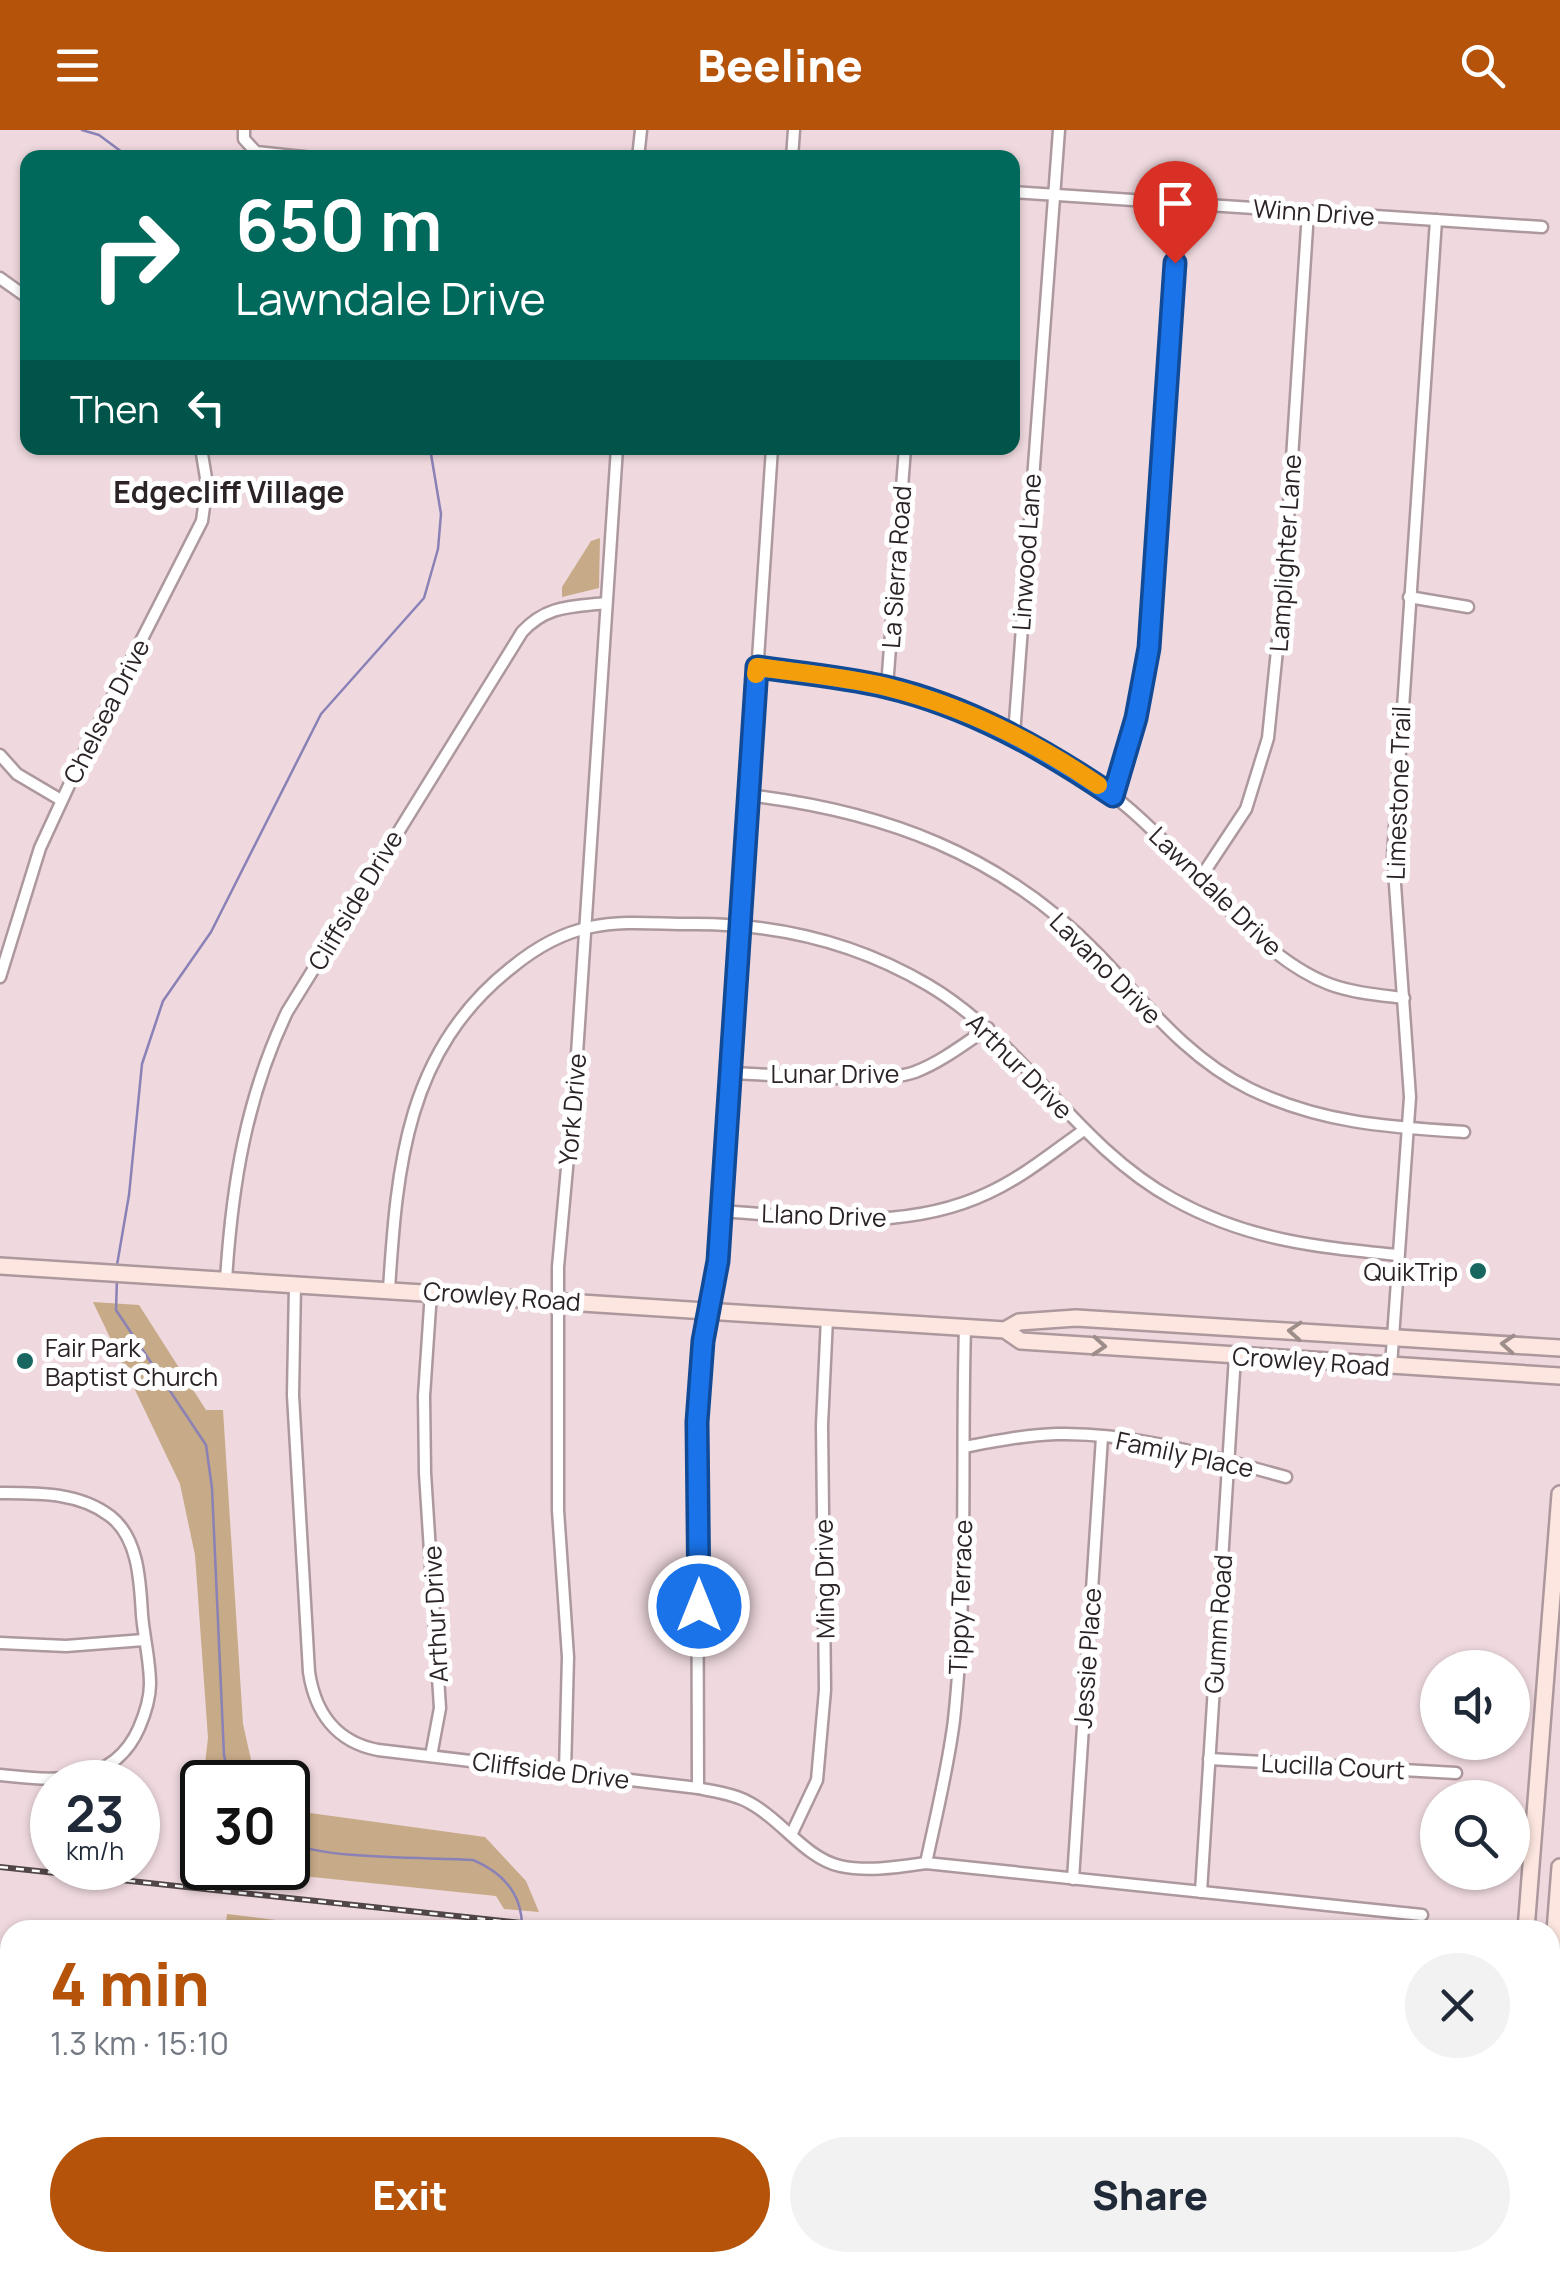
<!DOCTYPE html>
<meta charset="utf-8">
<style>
body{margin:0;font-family:Manrope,sans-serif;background:#f2f2f3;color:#1f2937;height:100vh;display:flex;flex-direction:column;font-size:38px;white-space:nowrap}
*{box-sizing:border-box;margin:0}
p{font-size:32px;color:#747a83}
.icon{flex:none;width:55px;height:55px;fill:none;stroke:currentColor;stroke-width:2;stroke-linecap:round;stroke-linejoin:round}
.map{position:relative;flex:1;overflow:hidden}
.sheet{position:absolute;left:0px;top:1790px;width:1560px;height:352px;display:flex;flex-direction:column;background:#fff;border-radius:30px 30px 0 0;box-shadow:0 2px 8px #0004}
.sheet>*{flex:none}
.top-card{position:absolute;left:20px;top:20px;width:1000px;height:305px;border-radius:20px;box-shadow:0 2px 8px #0004;background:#00695c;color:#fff;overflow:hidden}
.buttons{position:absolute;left:1420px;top:1520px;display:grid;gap:20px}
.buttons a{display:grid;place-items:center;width:110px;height:110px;border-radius:50%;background:#fff;box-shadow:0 2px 8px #0004;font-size:50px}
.speed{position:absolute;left:30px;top:1630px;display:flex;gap:20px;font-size:50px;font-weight:700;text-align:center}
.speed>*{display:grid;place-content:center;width:130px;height:130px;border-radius:50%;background:#fff;box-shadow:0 2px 8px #0004;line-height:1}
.speed small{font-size:25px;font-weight:400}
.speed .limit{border:5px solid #111;border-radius:15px;background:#fff;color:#111}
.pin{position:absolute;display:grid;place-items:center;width:85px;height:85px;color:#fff;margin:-102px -42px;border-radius:50% 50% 50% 0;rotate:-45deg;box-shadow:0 0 10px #0007}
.pin .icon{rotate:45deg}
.me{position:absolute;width:110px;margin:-55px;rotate:0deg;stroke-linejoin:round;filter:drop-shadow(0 0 8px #0008)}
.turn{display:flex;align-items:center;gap:35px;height:210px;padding:0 50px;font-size:45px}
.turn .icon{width:130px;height:130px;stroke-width:2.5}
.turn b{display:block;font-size:70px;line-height:85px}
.then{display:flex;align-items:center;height:95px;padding:0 50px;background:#0003;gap:20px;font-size:38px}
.round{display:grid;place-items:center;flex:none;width:105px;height:105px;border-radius:52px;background:#f2f2f3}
.summary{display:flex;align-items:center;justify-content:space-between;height:170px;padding:0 50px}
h1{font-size:60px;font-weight:800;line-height:75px;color:#b45309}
.primary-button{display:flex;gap:20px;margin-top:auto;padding:20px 50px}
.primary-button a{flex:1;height:115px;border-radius:60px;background:#b45309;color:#fff;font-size:40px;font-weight:800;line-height:115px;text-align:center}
.primary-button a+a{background:#f2f2f3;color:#1f2937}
header{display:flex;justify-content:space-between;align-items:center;height:130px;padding:0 50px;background:#b45309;color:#fff;font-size:45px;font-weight:800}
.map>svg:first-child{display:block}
.green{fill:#c7aa87}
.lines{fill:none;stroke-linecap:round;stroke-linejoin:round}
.stream{stroke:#8a81b6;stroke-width:2.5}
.street-casing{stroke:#ac989d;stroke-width:15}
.secondary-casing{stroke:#ac989d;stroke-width:20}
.street{stroke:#fff;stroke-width:10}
.secondary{stroke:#fde6df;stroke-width:15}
.rail-casing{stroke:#514648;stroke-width:6}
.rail{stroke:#fff;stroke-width:2.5;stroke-dasharray:8;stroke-linecap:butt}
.oneway{stroke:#9e8e8b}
.route-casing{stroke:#114b97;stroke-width:25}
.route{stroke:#1a73e8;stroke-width:18}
.slow{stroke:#f59e0b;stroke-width:18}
.poi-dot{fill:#196560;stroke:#fff;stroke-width:4}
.labels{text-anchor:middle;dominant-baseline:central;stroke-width:10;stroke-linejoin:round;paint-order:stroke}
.street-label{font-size:25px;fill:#2b2325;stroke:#fff}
.poi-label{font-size:25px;fill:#2b2325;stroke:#fff;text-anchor:end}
.quarter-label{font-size:30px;font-weight:bold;fill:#2b2325;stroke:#fff}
</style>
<header><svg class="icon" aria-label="menu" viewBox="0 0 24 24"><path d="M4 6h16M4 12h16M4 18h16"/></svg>Beeline<svg class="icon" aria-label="search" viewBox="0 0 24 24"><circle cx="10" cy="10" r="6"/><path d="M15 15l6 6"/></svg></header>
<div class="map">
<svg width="1560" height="2142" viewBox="0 0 1560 2142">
<rect width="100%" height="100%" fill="#efd9de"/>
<!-- green -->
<g class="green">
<polygon points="600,408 599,458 562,467 562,457 591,411"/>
<polygon points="93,1172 139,1175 206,1280 223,1280 243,1594 256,1652 203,1652 208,1608 195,1425 180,1354"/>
<polygon points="288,1680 485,1707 526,1751 539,1782 504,1779 496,1766 225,1738 288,1738"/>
<polygon points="227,1784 356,1800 225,1800"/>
<polygon points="617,2133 617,2142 205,2142 195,2133"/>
<polygon points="642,2133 720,2133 721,2142 641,2142"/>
</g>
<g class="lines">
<!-- stream -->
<g class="stream">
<polyline points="82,0 99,5 130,28"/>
<polyline points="117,1135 129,1065 142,934 163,871 211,802 321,584 424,468 438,419 441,384 430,318"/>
<polyline points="117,1148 116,1180 206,1315 212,1358 224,1625 230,1652"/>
<path d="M288 1712C325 1730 427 1727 473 1730 504 1743 523 1765 522 1800"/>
</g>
<!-- street casing -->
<g class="street-casing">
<g id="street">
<polyline points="244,0 244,9 256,22 313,28"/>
<polyline points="638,28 641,0"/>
<polyline points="792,28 794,0"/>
<polyline points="1012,62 1542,97"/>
<polyline points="0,148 28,168"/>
<polyline points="1409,467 1468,477"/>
<path d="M757 537C800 543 843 547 885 557 965 575 1046 616 1112 665 1184 718 1248 823 1329 854 1353 863 1380 865 1404 868"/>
<polyline points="887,557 905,318"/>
<polyline points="1014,605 1059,0"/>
<polyline points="0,625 17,644 61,670"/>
<path d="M747 665C884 681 1001 724 1098 824 1146 874 1187 928 1250 959 1321 993 1387 997 1464 1002"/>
<polyline points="1113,665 1136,588 1149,519 1179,73"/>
<polyline points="1201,747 1246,679 1268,608 1284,452 1308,82"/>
<polyline points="0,847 40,718 83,625 202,391 207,354 201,318"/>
<path d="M729 943C773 944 878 955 915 942 941 932 964 914 988 898"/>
<path d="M721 1081C809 1087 904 1103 988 1063 1023 1047 1053 1022 1084 1000"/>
<path d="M226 1150C232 1055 246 968 287 882L522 502C547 475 571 477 606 473"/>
<path d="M295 1154 293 1265 309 1542C315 1582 336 1612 378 1620L698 1658C715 1662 735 1664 750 1673 781 1689 805 1728 840 1736 868 1742 898 1737 926 1733L1422 1785"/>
<path d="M389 1159C397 1036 406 921 511 838 534 819 561 803 591 797 623 790 657 794 689 794 774 793 855 812 928 855 1023 911 1076 1016 1173 1069 1247 1110 1316 1117 1398 1125"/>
<polyline points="431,1162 424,1266 425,1343 440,1578 431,1626"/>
<polyline points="1391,1236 1410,967 1393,726 1436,90"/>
<path d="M964 1317C995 1311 1026 1305 1057 1304 1135 1302 1212 1327 1286 1347"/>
<path d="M0 1363C37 1363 79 1362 110 1386 139 1408 140 1453 142 1485 144 1508 150 1531 150 1554 150 1569 145 1584 139 1598 113 1657 54 1651 0 1645"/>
<polyline points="0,1513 66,1516 144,1510"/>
<polyline points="1209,1629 1456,1643"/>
<polyline points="565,1641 568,1527 558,1380 558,1137 576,939 617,318"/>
<polyline points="698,1658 697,1292 703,1211 718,1131 772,318"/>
<polyline points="792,1703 817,1650 825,1560 822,1295 827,1188"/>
<path d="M926 1733C936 1686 948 1638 954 1590 968 1459 961 1329 965 1198"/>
<polyline points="1073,1749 1102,1307"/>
<polyline points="1201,1762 1235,1226"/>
<polyline points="0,1836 10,1837"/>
<polyline points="0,2025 10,2035"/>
<polyline points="0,2117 10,2107"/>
<polyline points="108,2132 117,2142"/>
<polyline points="727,2132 729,2142"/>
<polyline points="1067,2132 1116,2142"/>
<polyline points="1308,2132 1324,2142"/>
<polyline points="790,2142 859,2132"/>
</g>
</g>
<!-- secondary casing -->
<g class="secondary-casing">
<g id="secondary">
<polyline points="0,1136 1005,1200 1021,1211 1560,1246"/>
<polyline points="1005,1200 1019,1192 1076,1188 1560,1218"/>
<polyline points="1526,1800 1560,1364"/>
<polyline points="1550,1866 1560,1737"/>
<polyline points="1499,2142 1500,2132"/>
<polyline points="1525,2142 1526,2132"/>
</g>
</g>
<!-- street -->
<use href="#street" class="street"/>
<!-- secondary -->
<use href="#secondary" class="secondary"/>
<!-- rail casing -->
<g class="rail-casing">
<g id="rail">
<polyline points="0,1737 586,1800"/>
<polyline points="1550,1904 1560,1905"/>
</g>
</g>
<!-- rail -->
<use href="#rail" class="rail"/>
</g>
<!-- one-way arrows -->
<defs><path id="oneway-chevron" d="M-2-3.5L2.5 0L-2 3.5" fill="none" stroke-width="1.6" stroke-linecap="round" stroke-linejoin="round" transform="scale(2.5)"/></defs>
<g class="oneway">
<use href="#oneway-chevron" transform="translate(1295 1201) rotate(-176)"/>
<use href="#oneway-chevron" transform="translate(1508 1214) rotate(-176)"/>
<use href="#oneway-chevron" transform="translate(1099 1216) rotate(4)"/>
</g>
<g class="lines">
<!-- route casing -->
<g class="route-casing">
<path id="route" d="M699 1476 697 1292 703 1211 718 1131 757 537C800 543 844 547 886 557 968 576 1044 619 1113 666L1136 588 1149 518 1175 133"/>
</g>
<!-- route -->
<use href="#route" class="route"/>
<!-- slow -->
<path class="slow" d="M756 544 757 537C800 543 845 547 887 557 962 576 1035 612 1098 655"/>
</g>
<!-- markers -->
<g class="poi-dot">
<circle cx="1478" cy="1141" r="10"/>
<circle cx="25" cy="1231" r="10"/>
</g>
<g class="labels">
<!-- street labels -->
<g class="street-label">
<text transform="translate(1314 82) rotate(4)">Winn Drive</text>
<text transform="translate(1026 422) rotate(-86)">Linwood Lane</text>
<text transform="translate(1285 423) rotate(-86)">Lamplighter Lane</text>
<text transform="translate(896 437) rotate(-86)">La Sierra Road</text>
<text transform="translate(106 581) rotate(-63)">Chelsea Drive</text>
<text transform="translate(1398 663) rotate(-88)">Limestone Trail</text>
<text transform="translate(1216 761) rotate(44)">Lawndale Drive</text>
<text transform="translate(355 770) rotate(-59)">Cliffside Drive</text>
<text transform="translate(1106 838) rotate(45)">Lavano Drive</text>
<text transform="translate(1020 936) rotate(45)">Arthur Drive</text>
<text x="835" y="943">Lunar Drive</text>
<text transform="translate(572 979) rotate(-85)">York Drive</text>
<text transform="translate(824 1085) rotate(2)">Llano Drive</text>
<text transform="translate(502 1166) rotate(4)">Crowley Road</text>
<text transform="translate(1311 1231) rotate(4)">Crowley Road</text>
<text transform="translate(1185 1324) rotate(12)">Family Place</text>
<text transform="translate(824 1449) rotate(-91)">Ming Drive</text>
<text transform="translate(960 1467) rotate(-88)">Tippy Terrace</text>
<text transform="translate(435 1484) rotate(-93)">Arthur Drive</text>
<text transform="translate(1218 1494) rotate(-86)">Gumm Road</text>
<text transform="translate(1087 1528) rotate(-86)">Jessie Place</text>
<text transform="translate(1333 1636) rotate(3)">Lucilla Court</text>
<text transform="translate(551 1640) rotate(7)">Cliffside Drive</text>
</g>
<!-- poi labels -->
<g class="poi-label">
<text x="1458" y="1141">QuikTrip</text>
<text x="45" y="1217" text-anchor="start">Fair Park<tspan x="45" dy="29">Baptist Church</tspan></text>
</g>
<!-- quarter labels -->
<g class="quarter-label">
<text x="229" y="361">Edgecliff Village</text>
</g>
</g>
</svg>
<div class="buttons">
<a><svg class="icon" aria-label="sound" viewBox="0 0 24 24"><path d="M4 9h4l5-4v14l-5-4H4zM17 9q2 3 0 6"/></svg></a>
<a><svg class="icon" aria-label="search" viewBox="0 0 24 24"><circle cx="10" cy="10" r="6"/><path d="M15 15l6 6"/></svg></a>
</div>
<div class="speed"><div>23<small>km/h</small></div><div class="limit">30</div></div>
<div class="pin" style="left:1175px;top:133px;background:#d93025"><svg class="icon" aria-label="arrive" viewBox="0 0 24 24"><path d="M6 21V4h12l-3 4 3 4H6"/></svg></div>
<svg class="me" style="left:699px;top:1476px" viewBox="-20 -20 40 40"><circle r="17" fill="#1a73e8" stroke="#fff" stroke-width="3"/><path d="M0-11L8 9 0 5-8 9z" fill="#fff"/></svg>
<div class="top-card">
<div class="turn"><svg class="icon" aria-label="right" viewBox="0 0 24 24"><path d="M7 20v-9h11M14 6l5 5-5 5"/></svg><div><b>650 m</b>Lawndale Drive</div></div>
<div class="then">Then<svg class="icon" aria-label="left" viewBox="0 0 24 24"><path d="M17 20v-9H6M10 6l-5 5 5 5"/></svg></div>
</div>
<section class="sheet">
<div class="summary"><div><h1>4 min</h1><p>1.3 km · 15:10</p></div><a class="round"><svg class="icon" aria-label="close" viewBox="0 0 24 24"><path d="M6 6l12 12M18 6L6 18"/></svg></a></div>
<div class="primary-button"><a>Exit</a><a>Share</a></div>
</section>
</div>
